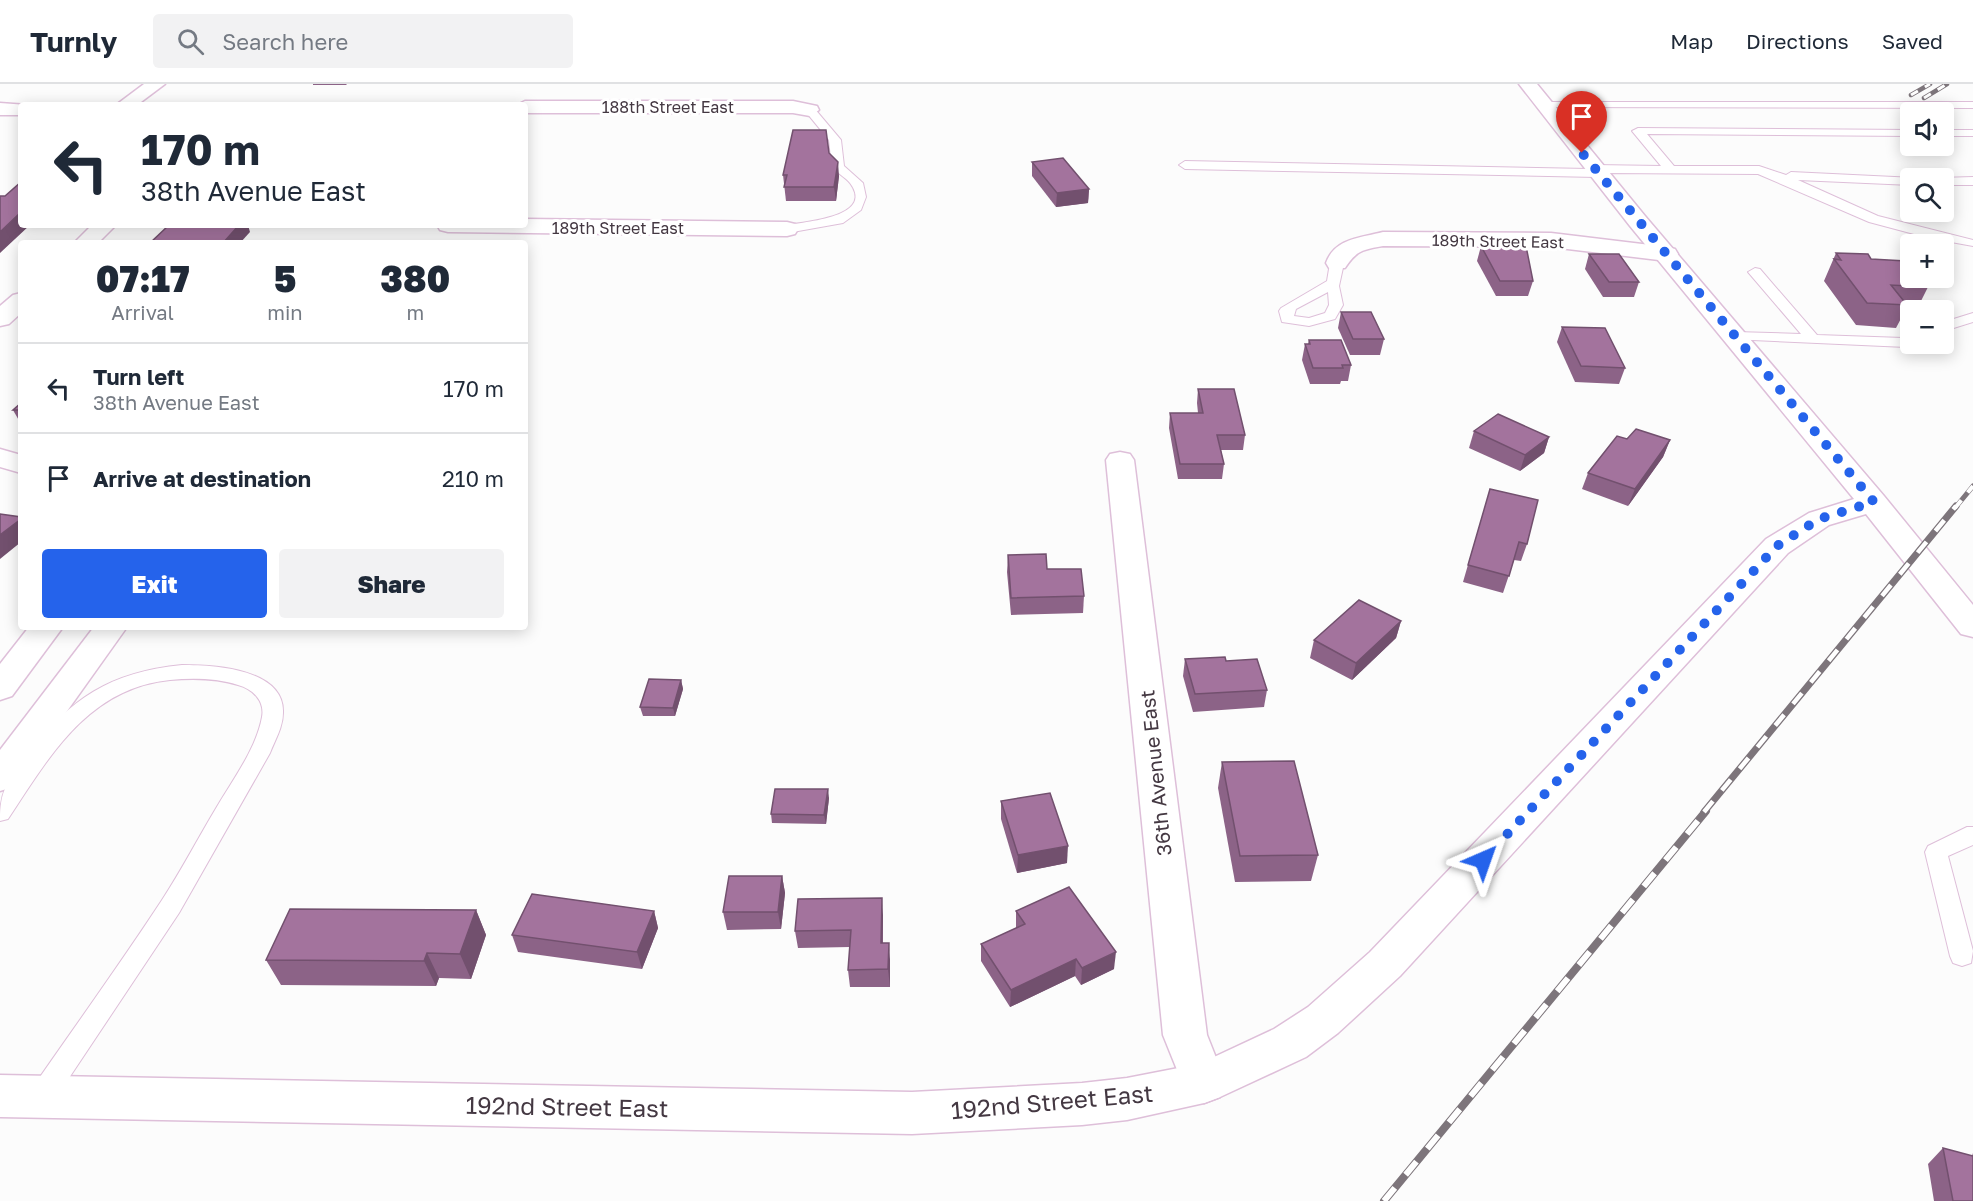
<!DOCTYPE html>
<meta charset="utf-8">
<style>
body{margin:0;font-family:"Golos Text",sans-serif;background:#f2f2f3;color:#1f2937;height:100vh;display:flex;flex-direction:column;font-size:22px;white-space:nowrap}
*{box-sizing:border-box;margin:0}
p{font-size:20px;color:#747a83}
.icon{flex:none;width:33px;height:33px;fill:none;stroke:currentColor;stroke-width:2;stroke-linecap:round;stroke-linejoin:round}
.map{position:relative;flex:1;overflow:hidden}
.panel{position:absolute;left:18px;top:156px;width:510px;height:390px;display:flex;flex-direction:column;background:#fff;border-radius:6px;box-shadow:0 3px 15px #0003}
.panel>*{flex:none}
.top-card{position:absolute;left:18px;top:18px;width:510px;height:126px;border-radius:6px;box-shadow:0 3px 15px #0003;background:#fff;color:#1f2937;overflow:hidden}
.controls{position:absolute;left:1900px;top:18px;display:grid;gap:12px}
.controls a{display:grid;place-items:center;width:54px;height:54px;border-radius:6px;background:#fff;box-shadow:0 3px 15px #0003;font-size:30px}
.pin{position:absolute;display:grid;place-items:center;width:51px;height:51px;color:#fff;margin:-62px -26px;border-radius:50% 50% 50% 0;rotate:-45deg;box-shadow:0 0 6px #0007}
.pin .icon{rotate:45deg}
.me{position:absolute;width:66px;margin:-33px;rotate:43deg;stroke-linejoin:round;filter:drop-shadow(0 0 4px #0008)}
.turn{display:flex;align-items:center;gap:21px;height:126px;padding:0 24px;font-size:27px}
.turn .icon{width:78px;height:78px;stroke-width:2.5}
.turn b{display:block;font-size:42px;line-height:51px}
.eta{display:flex;justify-content:space-evenly;align-items:center;height:102px;text-align:center}
.eta b{font-size:36px;font-weight:800;line-height:42px}
.button{display:flex;gap:12px;margin-top:auto;padding:12px 24px}
.button a{flex:1;height:69px;border-radius:6px;background:#2563eb;color:#fff;font-size:24px;font-weight:800;line-height:69px;text-align:center}
.button a+a{background:#f2f2f3;color:#1f2937}
ul{padding:0;list-style:none}
li{display:flex;align-items:center;gap:18px;height:90px;padding:0 24px;border-top:2px solid #e0e1e3}
li div{flex:1}
li b{display:block;font-size:22px}
li em{font-style:normal}
header{display:flex;align-items:center;gap:36px;box-sizing:border-box;height:84px;padding:0 30px;background:#fff;border-bottom:2px solid #e0e1e3}
header strong{font-size:28px}
nav{display:flex;gap:33px;margin-inline-start:auto;font-size:21px}
.search{width:420px;height:54px;background:#f2f2f3;display:flex;align-items:center;gap:15px;box-sizing:border-box;padding:0 21px;border-radius:6px;color:#747a83;font-size:22px}
.map>svg:first-child{display:block}
.lines{fill:none;stroke-linecap:round;stroke-linejoin:round}
.service-casing{stroke:#debfd9;stroke-width:2}
.minor-casing{stroke:#debfd9;stroke-width:3}
.tertiary-casing{stroke:#debfd9;stroke-width:3}
.service{fill:#fff;fill-rule:evenodd}
.minor{fill:#fff;fill-rule:evenodd}
.tertiary{fill:#fff;fill-rule:evenodd}
.rail-far3-casing{stroke:#7d757b;stroke-width:4.5}
.rail-far2-casing{stroke:#7d757b;stroke-width:5}
.rail-far1-casing{stroke:#7d757b;stroke-width:7}
.rail-casing{stroke:#7d757b;stroke-width:8}
.rail-far3{stroke:#fff;stroke-width:3;stroke-dasharray:8;stroke-linecap:butt}
.rail-far2{stroke:#fff;stroke-width:4;stroke-dasharray:10;stroke-linecap:butt}
.rail-far1{stroke:#fff;stroke-width:4.5;stroke-dasharray:14;stroke-linecap:butt}
.rail{stroke:#fff;stroke-width:6;stroke-dasharray:17;stroke-linecap:butt}
.wall{fill:#8c6387}
.shaded-wall{fill:#72506e}
.building{fill:#a3739d;stroke:#72506e;stroke-width:1.5}
.route{stroke:#2563eb;stroke-width:10;stroke-dasharray:0 18}
.labels{text-anchor:middle;dominant-baseline:central;stroke-width:6;stroke-linejoin:round;paint-order:stroke}
.far-street-label{font-size:16px;fill:#443842;stroke:#fff}
.street-label{font-size:20px;fill:#443842;stroke:#fff}
.near-street-label{font-size:24px;fill:#443842;stroke:#fff}
</style>
<header>
<strong>Turnly</strong>
<div class="search"><svg class="icon" aria-label="search" viewBox="0 0 24 24"><circle cx="10" cy="10" r="6"/><path d="M15 15l6 6"/></svg>Search here</div>
<nav><a>Map</a><a>Directions</a><a>Saved</a></nav>
</header>
<div class="map">
<svg width="1973" height="1117" viewBox="0 0 1973 1117">
<rect width="100%" height="100%" fill="#fcfcfc"/>
<g class="lines">
<!-- service casing -->
<g class="service-casing">
<g id="service">
<polygon points="1540,18 1973,18 1973,24 1544,23 1539,20"/>
<path d="M806 24H814L841 56 844 82 863 99 866 113 861 126 843 139 787 149 782 148V142C798 138 877 135 850 99 845 93 837 89 832 83L829 56 806 28Z"/>
<polygon points="1638,44 1911,46 1911,52 1647,50 1674,82 1759,82 1786,91 1791,88 1915,94 1911,94 1911,101 1798,96 1878,132 1973,156 1973,162 1929,154 1869,138 1758,90 1603,89 1597,93 1185,85 1179,81 1185,77 1588,85 1594,81 1661,82 1632,47"/>
<rect x="1944" y="46" width="29" height="6"/>
<polygon points="1973,93 1973,101 1944,101 1944,94 1940,94"/>
<path d="M1337 175 1344 179 1339 202 1343 221 1335 235 1309 242 1282 238 1279 227 1281 224 1327 197 1330 179ZM1328 208 1329 221 1325 229 1309 234 1294 232 1296 225Z"/>
<polygon points="1755,184 1760,185 1817,251 1903,254 1911,252 1911,260 1916,260 1906,263 1730,255 1728,252 1730,249 1735,248 1801,250 1748,188"/>
<polygon points="1973,229 1973,238 1944,247 1944,238"/>
<path d="M182 581C212 581 285 584 283 629 283 643 275 656 270 669L179 829 51 1021 42 1024 33 1021 29 1012 33 1003C76 941 120 880 162 816 181 787 197 756 215 726 231 698 256 666 262 633 265 617 253 605 238 601 216 594 192 594 170 596 88 604 49 673 8 735L0 737C0 703 8 699 28 672 69 614 111 588 182 581Z"/>
<polygon points="1967,743 1973,743 1973,761 1948,772 1973,867 1971,879 1962,882 1953,879 1950,872 1925,768 1928,762"/>
</g>
</g>
<!-- minor casing -->
<g class="minor-casing">
<g id="minor">
<polygon points="144,0 165,0 137,21 116,21"/>
<polygon points="525,17 793,17 817,22 819,26 810,32 793,29 525,29 525,21 517,21"/>
<polygon points="0,19 27,21 21,21 21,31 0,31"/>
<polygon points="525,135 787,138 795,140 798,145 795,150 787,152 448,148 440,146 437,141 525,141"/>
<polygon points="92,141 116,141 98,159 74,159"/>
<path d="M1383 148 1551 149 1667 163 1675 165 1678 170 1675 175 1667 177 1551 163 1383 162C1362 166 1357 166 1345 184H1329L1326 179C1335 154 1360 154 1383 148Z"/>
<polygon points="21,209 21,229 9,240 0,242 0,222 13,211"/>
<polygon points="0,365 21,371 21,389 0,383"/>
<polygon points="1120,368 1130,370 1134,376 1207,951 1226,999 1220,1013 1204,1019 1188,1013 1163,951 1106,376 1110,370"/>
<polygon points="29,543 63,543 12,612 0,616 0,580"/>
<polygon points="94,543 127,543 13,703 0,707 0,666"/>
</g>
</g>
<!-- tertiary casing -->
<g class="tertiary-casing">
<polygon id="tertiary" points="1519,0 1537,0 1645,132 1884,412 1973,521 1973,553 1961,550 1866,430 1829,441 1788,469 1400,892 1338,949 1306,973 1220,1013 1204,1019 1127,1036 1082,1041 912,1050 0,1033 0,991 912,1008 1082,999 1127,994 1199,980 1274,945 1308,923 1370,868 1766,455 1809,429 1854,415 1630,142"/>
</g>
<!-- service -->
<use href="#service" class="service"/>
<!-- minor -->
<use href="#minor" class="minor"/>
<!-- tertiary -->
<use href="#tertiary" class="tertiary"/>
<!-- rail-far3 casing -->
<g class="rail-far3-casing">
<g id="rail-far3">
<polyline points="1911,11 1930,0"/>
<polyline points="1924,14 1947,0"/>
</g>
</g>
<!-- rail-far2 casing -->
<g class="rail-far2-casing">
<polyline id="rail-far2" points="1955,424 1973,402"/>
</g>
<!-- rail-far1 casing -->
<g class="rail-far1-casing">
<polyline id="rail-far1" points="1704,728 1956,422"/>
</g>
<!-- rail casing -->
<g class="rail-casing">
<polyline id="rail" points="1384,1117 1706,727"/>
</g>
<!-- rail-far3 -->
<use href="#rail-far3" class="rail-far3"/>
<!-- rail-far2 -->
<use href="#rail-far2" class="rail-far2"/>
<!-- rail-far1 -->
<use href="#rail-far1" class="rail-far1"/>
<!-- rail -->
<use href="#rail" class="rail"/>
</g>
<!-- wall -->
<g class="wall">
<polygon points="313,0 347,0 346,1 313,1"/>
<polygon points="1032,78 1089,105 1088,119 1056,123 1032,92"/>
<polygon points="783,91 839,92 836,117 786,117"/>
<polygon points="1481,162 1533,197 1528,212 1496,212 1477,177"/>
<polygon points="1836,169 1871,175 1928,203 1917,225 1906,225 1896,244 1856,241 1824,197"/>
<polygon points="1589,170 1639,198 1634,213 1603,213 1585,185"/>
<polygon points="1341,228 1384,255 1380,271 1350,271 1338,244"/>
<polygon points="1562,243 1625,284 1619,300 1575,298 1557,258"/>
<polygon points="1309,256 1351,281 1348,297 1341,297 1340,300 1310,300 1302,276 1305,260 1308,260"/>
<polygon points="1198,305 1245,351 1243,366 1221,366 1224,380 1222,395 1178,395 1169,344 1170,329 1198,329 1197,319"/>
<polygon points="21,319 21,340 13,326"/>
<polygon points="1474,347 1549,353 1544,369 1520,387 1469,364"/>
<polygon points="1627,355 1670,356 1663,373 1628,422 1582,405 1588,389"/>
<polygon points="1490,405 1527,460 1521,477 1514,476 1503,509 1463,498"/>
<polygon points="1008,471 1047,485 1084,512 1083,529 1011,531 1007,488"/>
<polygon points="1401,537 1396,554 1352,596 1310,574 1314,556"/>
<polygon points="1185,575 1226,577 1267,606 1264,623 1193,628 1183,592"/>
<polygon points="681,596 683,605 675,632 643,632 640,623"/>
<polygon points="1222,678 1318,771 1311,797 1235,798 1218,704"/>
<polygon points="829,714 826,740 772,739 771,730"/>
<polygon points="1001,717 1067,779 1017,789 1001,735"/>
<polygon points="782,792 785,809 781,845 727,846 723,828"/>
<polygon points="476,826 486,851 471,895 439,894 436,902 281,901 266,876"/>
<polygon points="654,827 658,844 642,885 518,868 512,851"/>
<polygon points="1016,827 1114,885 1081,901 1075,892 1010,923 981,877 981,860 1016,844"/>
<polygon points="883,831 883,859 890,876 890,903 850,903 848,886 850,863 798,864 795,847"/>
<polygon points="1943,1064 1972,1072 1973,1069 1973,1117 1934,1117 1928,1080"/>
</g>
<!-- shaded-wall -->
<g class="shaded-wall">
<polygon points="838,78 839,92 836,117 834,103"/>
<polygon points="1089,105 1088,119 1056,123 1057,109"/>
<polygon points="21,128 21,141 30,141 0,169 0,148"/>
<polygon points="231,141 248,141 250,148 240,159 223,159"/>
<polygon points="1549,353 1544,369 1520,387 1525,371"/>
<polygon points="1670,356 1663,373 1628,422 1635,405"/>
<polygon points="21,435 21,458 0,475 0,451"/>
<polygon points="1401,537 1396,554 1352,596 1356,579"/>
<polygon points="681,596 683,605 675,632 673,624"/>
<polygon points="828,705 829,714 826,740 824,731"/>
<polygon points="1068,762 1067,779 1017,789 1018,771"/>
<polygon points="782,792 785,809 781,845 778,828"/>
<polygon points="882,814 883,831 882,876 881,859"/>
<polygon points="476,826 486,851 471,895 460,870"/>
<polygon points="654,827 658,844 642,885 637,868"/>
<polygon points="889,859 890,876 890,903 888,885"/>
<polygon points="1116,868 1114,885 1081,901 1082,884"/>
<polygon points="427,869 439,894 436,902 424,877"/>
<polygon points="1076,875 1075,892 1010,923 1011,906"/>
</g>
<!-- building -->
<g class="building">
<polygon points="793,46 826,46 829,69 838,78 834,103 784,103 787,91 783,91"/>
<polygon points="1063,74 1089,105 1057,109 1032,78"/>
<polygon points="21,98 21,128 0,148 0,112 5,112"/>
<polygon points="169,141 239,141 223,159 150,159"/>
<polygon points="1481,162 1526,162 1533,197 1500,197"/>
<polygon points="1836,169 1868,170 1871,175 1906,177 1911,183 1911,194 1920,194 1928,203 1891,201 1907,221 1867,219 1834,175 1841,176"/>
<polygon points="1589,170 1619,170 1639,198 1609,198"/>
<polygon points="1341,228 1371,228 1384,255 1353,255"/>
<polygon points="1562,243 1605,244 1625,284 1581,282"/>
<polygon points="1309,256 1341,256 1351,281 1342,281 1343,284 1313,284 1305,260 1310,260"/>
<polygon points="1198,305 1234,305 1245,351 1217,351 1224,380 1180,380 1170,329 1203,329"/>
<polygon points="21,319 21,326 13,326"/>
<polygon points="1498,330 1549,353 1525,371 1474,347"/>
<polygon points="1636,345 1670,356 1635,405 1588,389 1617,352 1627,355"/>
<polygon points="1490,405 1538,416 1527,460 1519,458 1509,492 1468,481"/>
<polygon points="0,430 21,433 21,435 0,451"/>
<polygon points="1046,470 1047,485 1081,485 1084,512 1011,514 1008,471"/>
<polygon points="1359,516 1401,537 1356,579 1314,556"/>
<polygon points="1225,573 1226,577 1257,575 1267,606 1195,610 1185,575"/>
<polygon points="649,595 681,596 673,624 640,623"/>
<polygon points="1294,677 1318,771 1240,772 1222,678"/>
<polygon points="775,705 828,705 824,731 771,730"/>
<polygon points="1050,709 1068,762 1018,771 1001,717"/>
<polygon points="729,792 782,792 778,828 723,828"/>
<polygon points="1069,803 1116,868 1082,884 1076,875 1011,906 981,860 1025,840 1016,827"/>
<polygon points="532,810 654,827 637,868 512,851"/>
<polygon points="882,814 881,859 889,859 888,885 848,886 851,846 795,847 798,815"/>
<polygon points="290,825 476,826 460,870 427,869 424,877 266,876"/>
<polygon points="1943,1064 1973,1072 1973,1117 1953,1117"/>
</g>
<g class="lines">
<!-- route -->
<polyline class="route" points="1483,776 1777,462 1819,435 1874,418 1582,69"/>
</g>
<g class="labels">
<!-- far-street labels -->
<g class="far-street-label">
<text x="668" y="23">188th Street East</text>
<text x="618" y="144">189th Street East</text>
<text transform="translate(1498 157) rotate(1)">189th Street East</text>
</g>
<!-- street labels -->
<g class="street-label">
<text transform="translate(1155 689) rotate(-96)">36th Avenue East</text>
</g>
<!-- near-street labels -->
<g class="near-street-label">
<text transform="translate(1052 1017) rotate(-5)">192nd Street East</text>
<text transform="translate(567 1022) rotate(1)">192nd Street East</text>
</g>
</g>
</svg>
<div class="controls">
<a><svg class="icon" aria-label="sound" viewBox="0 0 24 24"><path d="M4 9h4l5-4v14l-5-4H4zM17 9q2 3 0 6"/></svg></a>
<a><svg class="icon" aria-label="search" viewBox="0 0 24 24"><circle cx="10" cy="10" r="6"/><path d="M15 15l6 6"/></svg></a>
<a>+</a>
<a>−</a>
</div>
<div class="pin" style="left:1582px;top:69px;background:#d93025"><svg class="icon" aria-label="arrive" viewBox="0 0 24 24"><path d="M6 21V4h12l-3 4 3 4H6"/></svg></div>
<svg class="me" style="left:1483px;top:776px" viewBox="-20 -20 40 40"><path d="M0-17L14 15 0 8-14 15z" fill="#2563eb" stroke="#fff" stroke-width="4"/></svg>
<div class="top-card">
<div class="turn"><svg class="icon" aria-label="left" viewBox="0 0 24 24"><path d="M17 20v-9H6M10 6l-5 5 5 5"/></svg><div><b>170 m</b>38th Avenue East</div></div>
</div>
<section class="panel">
<div class="eta">
<div><b>07:17</b><p>Arrival</p></div>
<div><b>5</b><p>min</p></div>
<div><b>380</b><p>m</p></div>
</div>
<ul>
<li><svg class="icon" aria-label="left" viewBox="0 0 24 24"><path d="M17 20v-9H6M10 6l-5 5 5 5"/></svg><div><b>Turn left</b><p>38th Avenue East</p></div><em>170 m</em></li>
<li><svg class="icon" aria-label="arrive" viewBox="0 0 24 24"><path d="M6 21V4h12l-3 4 3 4H6"/></svg><div><b>Arrive at destination</b></div><em>210 m</em></li>
</ul>
<div class="button"><a>Exit</a><a>Share</a></div>
</section>
</div>
